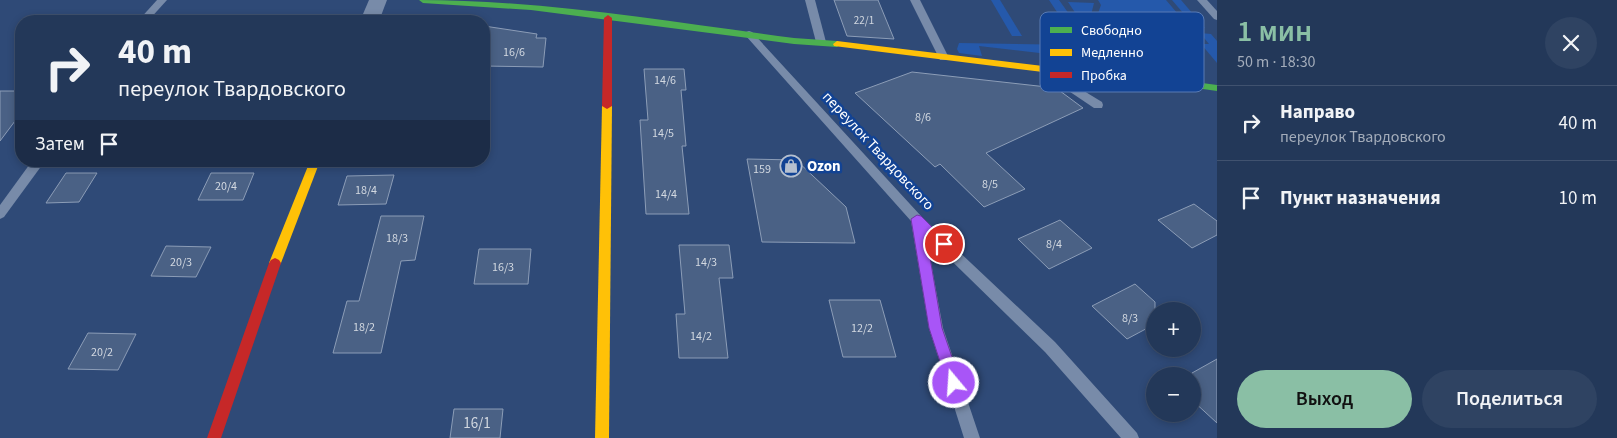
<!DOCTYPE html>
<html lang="ru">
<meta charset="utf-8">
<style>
body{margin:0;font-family:"Source Sans 3",sans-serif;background:#2f4362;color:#f1f3f6;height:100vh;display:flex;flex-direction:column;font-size:19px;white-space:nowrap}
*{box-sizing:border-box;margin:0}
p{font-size:16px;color:#a3acba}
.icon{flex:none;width:28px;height:28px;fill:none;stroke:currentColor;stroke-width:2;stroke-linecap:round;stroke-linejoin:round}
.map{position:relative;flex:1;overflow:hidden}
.drawer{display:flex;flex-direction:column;background:#233859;width:400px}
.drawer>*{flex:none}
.top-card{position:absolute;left:15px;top:15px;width:475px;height:152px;border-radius:20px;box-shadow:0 2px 8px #0003,0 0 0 1px #40526f;background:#233859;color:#f1f3f6;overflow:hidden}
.fabs{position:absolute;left:1146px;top:302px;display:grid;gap:10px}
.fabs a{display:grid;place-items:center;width:55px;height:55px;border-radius:50%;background:#233859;box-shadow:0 2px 8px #0003,0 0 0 1px #40526f;font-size:25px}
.pin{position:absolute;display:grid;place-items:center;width:42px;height:42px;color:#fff;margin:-21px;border:2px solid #fff;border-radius:50%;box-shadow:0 1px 5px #0007}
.me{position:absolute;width:55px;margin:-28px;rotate:342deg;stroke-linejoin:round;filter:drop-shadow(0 0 4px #0008)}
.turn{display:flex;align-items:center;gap:18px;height:105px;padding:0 20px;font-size:22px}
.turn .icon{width:65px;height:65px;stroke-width:2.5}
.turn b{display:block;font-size:35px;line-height:42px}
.then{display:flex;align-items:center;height:48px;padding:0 20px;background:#0003;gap:10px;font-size:19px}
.round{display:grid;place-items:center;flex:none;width:52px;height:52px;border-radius:26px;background:#2f4362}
.summary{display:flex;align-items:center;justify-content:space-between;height:85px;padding:0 20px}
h1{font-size:30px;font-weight:600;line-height:38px;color:#8abfa5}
.button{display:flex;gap:10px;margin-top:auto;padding:10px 20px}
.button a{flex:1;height:58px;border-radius:30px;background:#8abfa5;color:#111;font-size:20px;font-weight:600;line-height:58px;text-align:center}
.button a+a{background:#2f4362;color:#f1f3f6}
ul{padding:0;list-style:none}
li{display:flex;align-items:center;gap:15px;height:75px;padding:0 20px;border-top:1px solid #40526f}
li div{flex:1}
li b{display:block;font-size:19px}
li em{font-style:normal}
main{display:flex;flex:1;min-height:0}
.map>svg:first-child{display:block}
.green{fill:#2559ab}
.building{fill:#4a6185;stroke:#8c9db7}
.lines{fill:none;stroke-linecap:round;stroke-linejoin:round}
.lane{fill:#788ba9;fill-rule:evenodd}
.street{fill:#788ba9;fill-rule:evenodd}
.fast{fill:#4caf50;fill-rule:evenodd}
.slow{fill:#ffc107;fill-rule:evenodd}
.jam{fill:#c62828;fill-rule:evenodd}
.route{fill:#a855f7;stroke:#6d37a1}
.labels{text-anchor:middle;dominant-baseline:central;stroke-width:5;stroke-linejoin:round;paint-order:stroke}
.far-number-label{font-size:11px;fill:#d2d8e0}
.number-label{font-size:12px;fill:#d2d8e0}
.street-label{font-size:15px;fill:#fff;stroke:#124394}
.poi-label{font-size:15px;font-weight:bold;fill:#fff;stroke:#124394;text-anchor:start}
.near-number-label{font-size:15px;fill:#d2d8e0}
.key{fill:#124394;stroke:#597bb4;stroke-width:1}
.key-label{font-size:14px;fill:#fff}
</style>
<main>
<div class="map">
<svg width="1217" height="438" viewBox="0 0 1217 438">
<rect width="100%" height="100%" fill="#2f4a77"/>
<!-- green -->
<g class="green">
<polygon points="991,0 1000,0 1022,36 1012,36"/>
<polygon points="1049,0 1059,0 1087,39 1113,39 1097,16 1101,5 1098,0 1166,0 1201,41 1159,41 1185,70 979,46 982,56 959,53 957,49 959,43 1079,45"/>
<polygon points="1172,0 1181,0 1205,28 1195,27"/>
<polygon points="1068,2 1094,3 1091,15 1099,26 1084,26"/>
<polygon points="1200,33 1211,34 1217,41 1217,63 1201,44 1209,44"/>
</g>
<!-- building -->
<g class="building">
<polygon points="834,0 878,0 894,39 847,36"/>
<polygon points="484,26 537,34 536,38 546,38 543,67 484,66"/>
<polygon points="644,69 684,69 686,90 681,90 686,146 682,146 689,214 646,214 640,120 648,120"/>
<polygon points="912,72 1056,88 1083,108 986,153 1025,189 984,207 940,164 935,167 855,93"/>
<polygon points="0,91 21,91 21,113 0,141"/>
<polygon points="747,159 796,160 846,207 855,243 762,242"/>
<polygon points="66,173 97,173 79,202 46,203"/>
<polygon points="211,173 254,173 243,200 198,200"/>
<polygon points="394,175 386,204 338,205 347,176"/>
<polygon points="1194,204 1217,221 1217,235 1192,248 1158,220"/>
<polygon points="381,216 424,216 415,260 401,261 381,353 333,353 347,301 359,301"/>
<polygon points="1060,220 1092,248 1049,269 1018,239"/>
<polygon points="679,245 729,245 733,278 719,278 728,358 679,358 676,314 685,314"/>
<polygon points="166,246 211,247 196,277 151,276"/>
<polygon points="479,249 531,249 528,284 474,284"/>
<polygon points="1135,284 1155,302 1155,324 1127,339 1092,306"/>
<polygon points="829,300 880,300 896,357 843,357"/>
<polygon points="88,333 136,334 118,370 68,369"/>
<polygon points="1217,359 1217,423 1192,400 1192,373"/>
<polygon points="454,409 503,409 500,438 450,438"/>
</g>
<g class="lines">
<!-- lane -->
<g class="lane">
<polygon points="157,0 167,0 148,21 138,21"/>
<polygon points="805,0 815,0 826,42 825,44 817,44 816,42"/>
<polygon points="910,0 920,0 949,58 948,60 940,60"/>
<polygon points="1197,0 1207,0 1217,11 1217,20 1214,19"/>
<polygon points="749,31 752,32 921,216 1055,342 1137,433 1139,438 1121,438 1045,352 926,236 943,328 980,438 964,438 929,328 911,221 746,36 746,32"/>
<polygon points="1043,66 1102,102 1103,105 1102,108 1094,108 1039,71 1038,69 1039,67"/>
<polygon points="32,161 45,161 4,217 0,219 0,205"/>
</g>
<!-- street -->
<polygon class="street" points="369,0 387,0 379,21 360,21"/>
<!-- fast -->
<g class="fast">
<path d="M419 0C544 0 670 22 794 38L837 41 841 44 837 47 794 44 531 10 423 3Z"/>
<polygon points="1106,70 1217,85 1217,91 1103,75 1101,73"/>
</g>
<!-- slow -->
<g class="slow">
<polygon points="837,41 1043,66 1106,70 1111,73 1106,76 1043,72 834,46 833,44"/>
<polygon points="607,103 612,106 609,438 595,438 602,106"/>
<polygon points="310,161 320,161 281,263 279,266 275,268 271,266 269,263"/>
</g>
<!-- jam -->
<g class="jam">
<polygon points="608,15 612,18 612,106 607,109 602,106 604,18"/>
<polygon points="275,258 279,260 281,263 221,438 207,438 269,263 271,260"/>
</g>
</g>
<!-- route -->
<polygon class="route" points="917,215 921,216 949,244 948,248 939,248 926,234 942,328 961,383 959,387 954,389 949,387 947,383 929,328 911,219"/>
<!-- icons -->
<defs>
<g id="shop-ring" transform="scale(1.125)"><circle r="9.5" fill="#124394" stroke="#b6c0cf" stroke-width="1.5"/><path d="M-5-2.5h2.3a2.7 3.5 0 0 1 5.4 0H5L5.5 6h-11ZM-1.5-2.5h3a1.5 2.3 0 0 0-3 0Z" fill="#b6c0cf"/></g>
</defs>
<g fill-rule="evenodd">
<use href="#shop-ring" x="791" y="166"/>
</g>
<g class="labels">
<!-- far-number labels -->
<g class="far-number-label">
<text x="864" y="20">22/1</text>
</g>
<!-- number labels -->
<g class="number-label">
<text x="514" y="52">16/6</text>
<text x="665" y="80">14/6</text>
<text x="923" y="117">8/6</text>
<text x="663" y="133">14/5</text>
<text x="762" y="169">159</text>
<text x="990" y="184">8/5</text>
<text x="226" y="186">20/4</text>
<text x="366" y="190">18/4</text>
<text x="666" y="194">14/4</text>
<text x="397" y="238">18/3</text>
<text x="1054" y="244">8/4</text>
<text x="181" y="262">20/3</text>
<text x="706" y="262">14/3</text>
<text x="503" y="267">16/3</text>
<text x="1130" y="318">8/3</text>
<text x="364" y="327">18/2</text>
<text x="862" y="328">12/2</text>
<text x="701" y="336">14/2</text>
<text x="102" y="352">20/2</text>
</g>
<!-- street labels -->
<g class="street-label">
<text transform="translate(878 151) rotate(47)">переулок Твардовского</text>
</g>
<!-- poi labels -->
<g class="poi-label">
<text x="807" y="166">Ozon</text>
</g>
<!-- near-number labels -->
<g class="near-number-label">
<text x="477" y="423">16/1</text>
</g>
</g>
<!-- legend -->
<rect x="1040" y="12" width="164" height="80" rx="8" class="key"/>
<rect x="1050" y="27" width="22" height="6" fill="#4caf50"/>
<rect x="1050" y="49" width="22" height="7" fill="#ffc107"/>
<rect x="1050" y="72" width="22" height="6" fill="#c62828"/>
<g class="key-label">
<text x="1081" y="35">Свободно</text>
<text x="1081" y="57">Медленно</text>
<text x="1081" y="80">Пробка</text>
</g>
</svg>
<div class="fabs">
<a>+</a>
<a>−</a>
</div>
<div class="pin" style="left:944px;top:244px;background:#d93025"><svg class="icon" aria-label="arrive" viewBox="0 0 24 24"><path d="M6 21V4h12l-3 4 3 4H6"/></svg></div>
<svg class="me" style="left:954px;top:383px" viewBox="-20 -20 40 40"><circle r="17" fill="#a855f7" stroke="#fff" stroke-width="3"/><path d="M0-11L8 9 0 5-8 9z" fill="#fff"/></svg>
<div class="top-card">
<div class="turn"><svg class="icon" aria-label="right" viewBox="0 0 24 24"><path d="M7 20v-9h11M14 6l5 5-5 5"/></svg><div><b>40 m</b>переулок Твардовского</div></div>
<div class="then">Затем<svg class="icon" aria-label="arrive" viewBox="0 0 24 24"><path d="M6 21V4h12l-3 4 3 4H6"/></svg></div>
</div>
</div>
<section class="drawer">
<div class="summary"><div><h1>1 мин</h1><p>50 m · 18:30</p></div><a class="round"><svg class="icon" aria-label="close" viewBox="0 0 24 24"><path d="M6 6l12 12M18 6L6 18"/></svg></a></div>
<ul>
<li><svg class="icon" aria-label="right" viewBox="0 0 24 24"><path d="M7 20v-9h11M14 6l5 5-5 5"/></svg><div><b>Направо</b><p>переулок Твардовского</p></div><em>40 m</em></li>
<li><svg class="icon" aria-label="arrive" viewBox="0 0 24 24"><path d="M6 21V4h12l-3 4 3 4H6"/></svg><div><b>Пункт назначения</b></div><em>10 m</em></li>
</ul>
<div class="button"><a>Выход</a><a>Поделиться</a></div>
</section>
</main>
